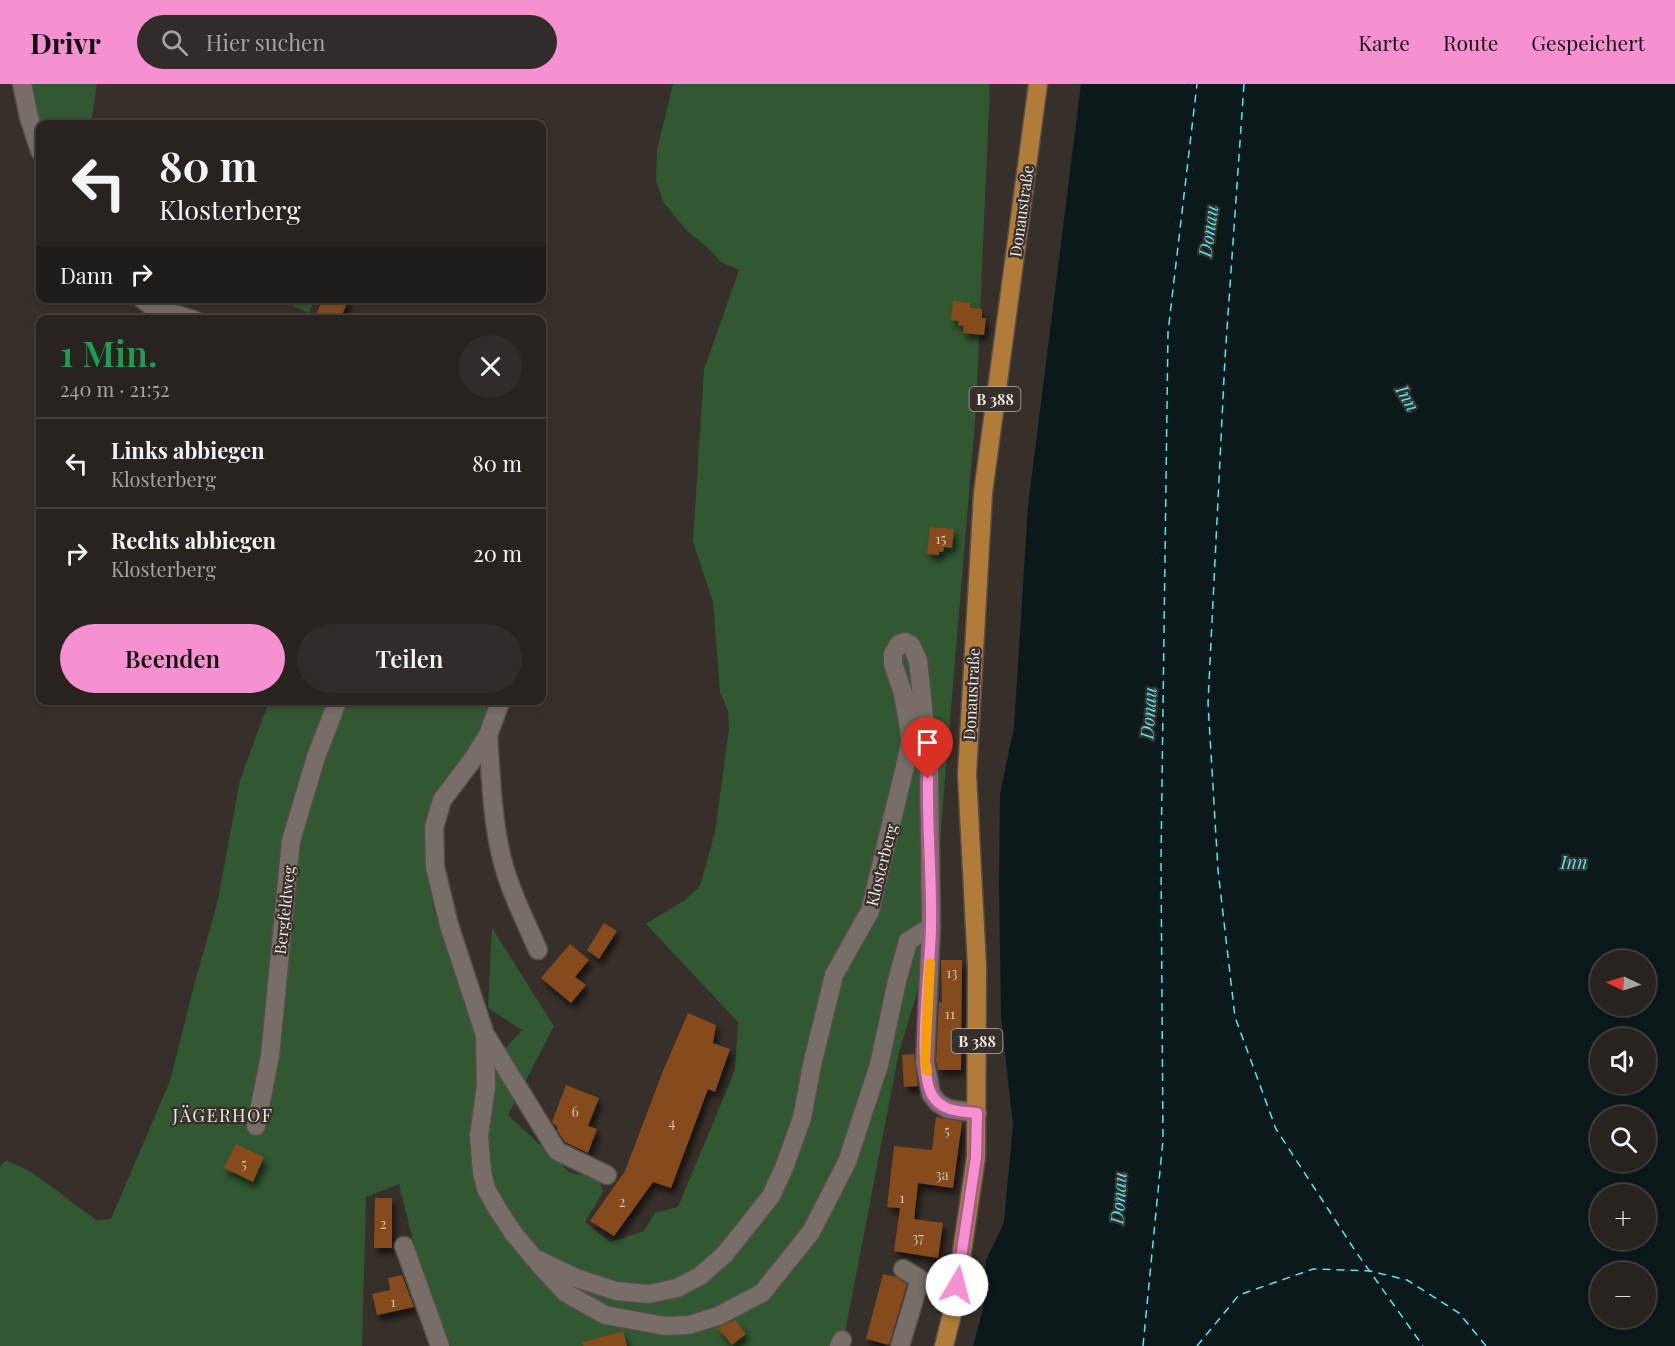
<!DOCTYPE html>
<html lang="de">
<meta charset="utf-8">
<style>
body{margin:0;font-family:"Playfair Display",serif;background:#312b29;color:#f1f3f6;height:100vh;display:flex;flex-direction:column;font-size:22px;white-space:nowrap}
*{box-sizing:border-box;margin:0}
p{font-size:20px;color:#a5a4a5}
.icon{flex:none;width:33px;height:33px;fill:none;stroke:currentColor;stroke-width:2;stroke-linecap:round;stroke-linejoin:round}
.map{position:relative;flex:1;overflow:hidden}
.sheet{position:absolute;left:36px;top:231px;width:510px;height:390px;display:flex;flex-direction:column;background:#292320;border-radius:12px;box-shadow:0 3px 9px #0003,0 0 0 2px #45403e}
.sheet>*{flex:none}
.banner{position:absolute;left:36px;top:36px;width:510px;height:183px;border-radius:12px;box-shadow:0 3px 9px #0003,0 0 0 2px #45403e;background:#292320;color:#f1f3f6;overflow:hidden}
.needle{width:39px;rotate:274deg}
.fabs{position:absolute;left:1590px;top:866px;display:grid;gap:12px}
.fabs a{display:grid;place-items:center;width:66px;height:66px;border-radius:50%;background:#292320;box-shadow:0 3px 9px #0003,0 0 0 2px #45403e;font-size:30px}
.pin{position:absolute;display:grid;place-items:center;width:51px;height:51px;color:#fff;margin:-62px -26px;border-radius:50% 50% 50% 0;rotate:-45deg;box-shadow:0 0 6px #0007}
.pin .icon{rotate:45deg}
.me{position:absolute;width:66px;margin:-33px;rotate:8deg;stroke-linejoin:round;filter:drop-shadow(0 0 4px #0008)}
.turn{display:flex;align-items:center;gap:21px;height:126px;padding:0 24px;font-size:27px}
.turn .icon{width:78px;height:78px;stroke-width:2.5}
.turn b{display:block;font-size:42px;line-height:51px}
.then{display:flex;align-items:center;height:57px;padding:0 24px;background:#0003;gap:12px;font-size:22px}
.round{display:grid;place-items:center;flex:none;width:63px;height:63px;border-radius:32px;background:#312b29}
.head{display:flex;align-items:center;justify-content:space-between;height:102px;padding:0 24px}
h1{font-size:36px;font-weight:600;line-height:45px;color:#1e9e55}
.action{display:flex;gap:12px;margin-top:auto;padding:12px 24px}
.action a{flex:1;height:69px;border-radius:36px;background:#f690d0;color:#111;font-size:24px;font-weight:600;line-height:69px;text-align:center}
.action a+a{background:#312b29;color:#f1f3f6}
ul{padding:0;list-style:none}
li{display:flex;align-items:center;gap:18px;height:90px;padding:0 24px;border-top:2px solid #45403e}
li div{flex:1}
li b{display:block;font-size:22px}
li em{font-style:normal}
header{display:flex;align-items:center;gap:36px;box-sizing:border-box;height:84px;padding:0 30px;background:#f690d0;color:#111}
header strong{font-size:28px}
nav{display:flex;gap:33px;margin-inline-start:auto;font-size:21px}
.search{width:420px;height:54px;background:#312b29;display:flex;align-items:center;gap:15px;box-sizing:border-box;padding:0 21px;border-radius:33px;color:#a5a4a5;font-size:22px}
.map>svg:first-child{display:block}
.green{fill:#315830}
.water{fill:#0b191a;fill-rule:evenodd}
.lines{fill:none;stroke-linecap:round;stroke-linejoin:round}
.ferry{stroke:#4de9f4;stroke-width:1.5;stroke-dasharray:8 6;stroke-linecap:butt}
.building{fill:#854b1e;filter:url(#shadow)}
.minor-casing{stroke:#554d49;stroke-width:21}
.major-casing{stroke:#554d49;stroke-width:21}
.minor{stroke:#776e68;stroke-width:18}
.major{stroke:#b17b3a;stroke-width:18}
.route-casing{stroke:#a05e87;stroke-width:15}
.route{stroke:#f690d0;stroke-width:10}
.slow{stroke:#f59e0b;stroke-width:10}
.labels{text-anchor:middle;dominant-baseline:central;stroke-width:4.5;stroke-linejoin:round;paint-order:stroke}
.number-label{font-size:14px;fill:#d3c0b2}
.shield{fill:#372f2a;stroke:#b6b0ac;stroke-width:1.5}
.shield-label{font-size:15px;font-weight:bold;fill:#ede7e4}
.street-label{font-size:16px;fill:#ede7e4;stroke:#372f2a}
.water-label{font-size:18px;font-style:italic;fill:#4de9f4;stroke:#372f2a}
.neighbourhood-label{font-size:18px;letter-spacing:1.5px;fill:#ede7e4;stroke:#372f2a}
</style>
<header>
<strong>Drivr</strong>
<div class="search"><svg class="icon" aria-label="search" viewBox="0 0 24 24"><circle cx="10" cy="10" r="6"/><path d="M15 15l6 6"/></svg>Hier suchen</div>
<nav><a>Karte</a><a>Route</a><a>Gespeichert</a></nav>
</header>
<div class="map">
<svg width="1675" height="1262" viewBox="0 0 1675 1262">
<defs>
<filter id="shadow"><feDropShadow dx="3.5" dy="6" stdDeviation="3" flood-color="#0009"/></filter>
</defs>
<rect width="100%" height="100%" fill="#372f2a"/>
<!-- green -->
<g class="green">
<polygon points="29,0 97,0 91,40 40,40 40,42"/>
<polygon points="673,0 990,0 976,325 931,863 899,968 846,1243 838,1262 451,1262 427,1213 399,1100 366,1113 362,1262 0,1262 0,1083 6,1076 33,1089 96,1136 111,1135 170,997 193,905 218,816 240,696 269,617 495,617 470,669 453,690 429,777 433,824 449,862 468,916 504,966 522,946 488,924 492,844 554,942 508,1031 569,1088 598,1094 603,1108 585,1138 610,1158 644,1147 655,1129 678,1123 735,986 738,938 646,840 685,816 700,802 715,748 729,645 728,627 720,608 713,518 693,457 704,286 739,186 721,178 707,163 688,148 663,118 656,96 657,66"/>
<polygon points="276,214 315,214 315,215 309,229"/>
</g>
<!-- water -->
<path class="water" d="M1081 0H1675V1262H973L983 1225 986 1176 1004 1138 1013 1041 1001 933 999 800 1000 710 1014 643 1028 422ZM1600 876H1646V921H1600ZM1600 954H1646V999H1600ZM1600 1032H1646V1077H1600ZM1600 1110H1646V1155H1600ZM1600 1188H1646V1233H1600Z"/>
<g class="lines">
<!-- ferry -->
<g class="ferry">
<polyline points="1244,0 1225,274 1208,619 1218,786 1235,933 1276,1045 1356,1168 1423,1262"/>
<polyline points="1143,1262 1163,1056 1161,776 1168,248 1197,0"/>
<polyline points="1197,1262 1239,1211 1313,1185 1370,1187 1407,1196 1459,1229 1486,1262"/>
</g>
</g>
<!-- building -->
<g class="building">
<polygon points="323,214 349,214 340,236 314,236"/>
<polygon points="953,217 970,219 970,224 982,225 982,234 986,234 984,251 963,249 964,242 958,241 959,237 951,236"/>
<polygon points="930,443 954,445 952,464 944,463 943,468 939,468 939,471 927,470"/>
<polygon points="604,839 617,847 599,875 587,866"/>
<polygon points="570,860 589,876 575,893 586,901 571,919 541,894"/>
<polygon points="941,876 962,876 961,986 938,986 936,977 939,918 942,918"/>
<polygon points="688,929 716,941 713,959 730,965 715,1008 708,1005 671,1104 653,1098 614,1152 590,1137 625,1087 663,987"/>
<polygon points="914,970 918,1002 904,1003 902,971"/>
<polygon points="566,1001 599,1014 588,1042 597,1045 588,1069 565,1058 557,1046 558,1044 552,1038"/>
<polygon points="936,1033 962,1038 953,1104 918,1099 914,1135 943,1139 938,1174 894,1167 900,1124 887,1123 894,1062 932,1066"/>
<polygon points="236,1060 264,1073 253,1098 224,1084"/>
<polygon points="375,1114 392,1114 392,1164 374,1164"/>
<polygon points="883,1190 896,1193 907,1200 889,1261 866,1255"/>
<polygon points="402,1191 414,1223 377,1231 372,1210 390,1206 388,1194"/>
<polygon points="735,1236 746,1250 732,1261 718,1244"/>
<polygon points="623,1247 627,1262 583,1262 583,1258"/>
</g>
<g class="lines">
<!-- minor casing -->
<g class="minor-casing">
<g id="minor">
<polyline points="22,0 29,33 40,67"/>
<polyline points="141,214 156,225 194,236"/>
<polyline points="501,616 488,651 470,679 442,716 434,743 435,783 449,841 485,951 486,1002 479,1052 482,1088 486,1105 498,1126 514,1150 534,1174 576,1194 616,1207 649,1210 677,1204 700,1192 725,1170 771,1112 784,1084 802,1034 812,981 834,891 870,827 907,674 910,658 909,644 903,609 893,580 893,570 899,560 905,558 911,561 918,576 929,681 931,843 925,978 931,1010 938,1019 948,1025 977,1029"/>
<path d="M488 651C491 693 492 735 502 775 510 807 525 836 538 866"/>
<polyline points="486,952 557,1067 607,1091"/>
<polyline points="256,1042 270,972 291,757 316,673 338,616"/>
<polyline points="404,1162 440,1262"/>
<polyline points="539,1180 566,1209 605,1231 665,1242 689,1241 718,1232 762,1209 811,1148 847,1078 879,981 897,897 908,857 931,843"/>
<polyline points="839,1262 842,1256"/>
<polyline points="900,1262 920,1195 903,1185"/>
</g>
</g>
<!-- major casing -->
<g class="major-casing">
<polyline id="major" points="944,1262 954,1222 976,1073 977,883 967,690 983,409 1038,0"/>
</g>
<!-- minor -->
<use href="#minor" class="minor"/>
<!-- major -->
<use href="#major" class="major"/>
</g>
<g class="lines">
<!-- route casing -->
<g class="route-casing">
<path id="route" d="M928 695C927 744 932 793 931 842 931 879 916 983 932 1011 942 1028 960 1027 977 1029L976 1073 957 1201"/>
</g>
<!-- route -->
<use href="#route" class="route"/>
<!-- slow -->
<polyline class="slow" points="927,987 925,978 930,879"/>
</g>
<g class="labels">
<!-- number labels -->
<g class="number-label">
<text x="941" y="454">15</text>
<text x="952" y="888">13</text>
<text x="950" y="929">11</text>
<text x="575" y="1027">6</text>
<text x="672" y="1038">4</text>
<text x="947" y="1046">5</text>
<text x="244" y="1079">5</text>
<text x="942" y="1090">3a</text>
<text x="902" y="1113">1</text>
<text x="622" y="1117">2</text>
<text x="383" y="1139">2</text>
<text x="918" y="1153">37</text>
<text x="393" y="1217">1</text>
</g>
<!-- shield labels -->
<g class="shield">
<rect x="969.5" y="303" width="51" height="24" rx="4.5"/>
<rect x="951.5" y="945" width="51" height="24" rx="4.5"/>
</g>
<g class="shield-label">
<text x="995" y="315">B 388</text>
<text x="977" y="957">B 388</text>
</g>
<!-- street labels -->
<g class="street-label">
<text transform="translate(1021 127) rotate(-82)">Donaustraße</text>
<text transform="translate(971 610) rotate(-87)">Donaustraße</text>
<text transform="translate(881 781) rotate(-76)">Klosterberg</text>
<text transform="translate(284 826) rotate(-84)">Bergfeldweg</text>
</g>
<!-- water labels -->
<g class="water-label">
<text transform="translate(1208 147) rotate(-82)">Donau</text>
<text transform="translate(1408 314) rotate(59)">Inn</text>
<text transform="translate(1148 629) rotate(-86)">Donau</text>
<text x="1574" y="778">Inn</text>
<text transform="translate(1118 1114) rotate(-86)">Donau</text>
</g>
<!-- neighbourhood labels -->
<g class="neighbourhood-label">
<text x="223" y="1031">JÄGERHOF</text>
</g>
</g>
</svg>
<div class="fabs">
<a><svg class="needle" viewBox="-14 -14 28 28"><path d="M0-13l5 13h-10z" fill="#e53935"/><path d="M0 13l5-13h-10z" fill="#a5a4a5"/></svg></a>
<a><svg class="icon" aria-label="sound" viewBox="0 0 24 24"><path d="M4 9h4l5-4v14l-5-4H4zM17 9q2 3 0 6"/></svg></a>
<a><svg class="icon" aria-label="search" viewBox="0 0 24 24"><circle cx="10" cy="10" r="6"/><path d="M15 15l6 6"/></svg></a>
<a>+</a>
<a>−</a>
</div>
<div class="pin" style="left:928px;top:695px;background:#d93025"><svg class="icon" aria-label="arrive" viewBox="0 0 24 24"><path d="M6 21V4h12l-3 4 3 4H6"/></svg></div>
<svg class="me" style="left:957px;top:1201px" viewBox="-20 -20 40 40"><circle r="19" fill="#fff"/><path d="M0-13L10 11 0 6-10 11z" fill="#f690d0"/></svg>
<div class="banner">
<div class="turn"><svg class="icon" aria-label="left" viewBox="0 0 24 24"><path d="M17 20v-9H6M10 6l-5 5 5 5"/></svg><div><b>80 m</b>Klosterberg</div></div>
<div class="then">Dann<svg class="icon" aria-label="right" viewBox="0 0 24 24"><path d="M7 20v-9h11M14 6l5 5-5 5"/></svg></div>
</div>
<section class="sheet">
<div class="head"><div><h1>1 Min.</h1><p>240 m · 21:52</p></div><a class="round"><svg class="icon" aria-label="close" viewBox="0 0 24 24"><path d="M6 6l12 12M18 6L6 18"/></svg></a></div>
<ul>
<li><svg class="icon" aria-label="left" viewBox="0 0 24 24"><path d="M17 20v-9H6M10 6l-5 5 5 5"/></svg><div><b>Links abbiegen</b><p>Klosterberg</p></div><em>80 m</em></li>
<li><svg class="icon" aria-label="right" viewBox="0 0 24 24"><path d="M7 20v-9h11M14 6l5 5-5 5"/></svg><div><b>Rechts abbiegen</b><p>Klosterberg</p></div><em>20 m</em></li>
</ul>
<div class="action"><a>Beenden</a><a>Teilen</a></div>
</section>
</div>
